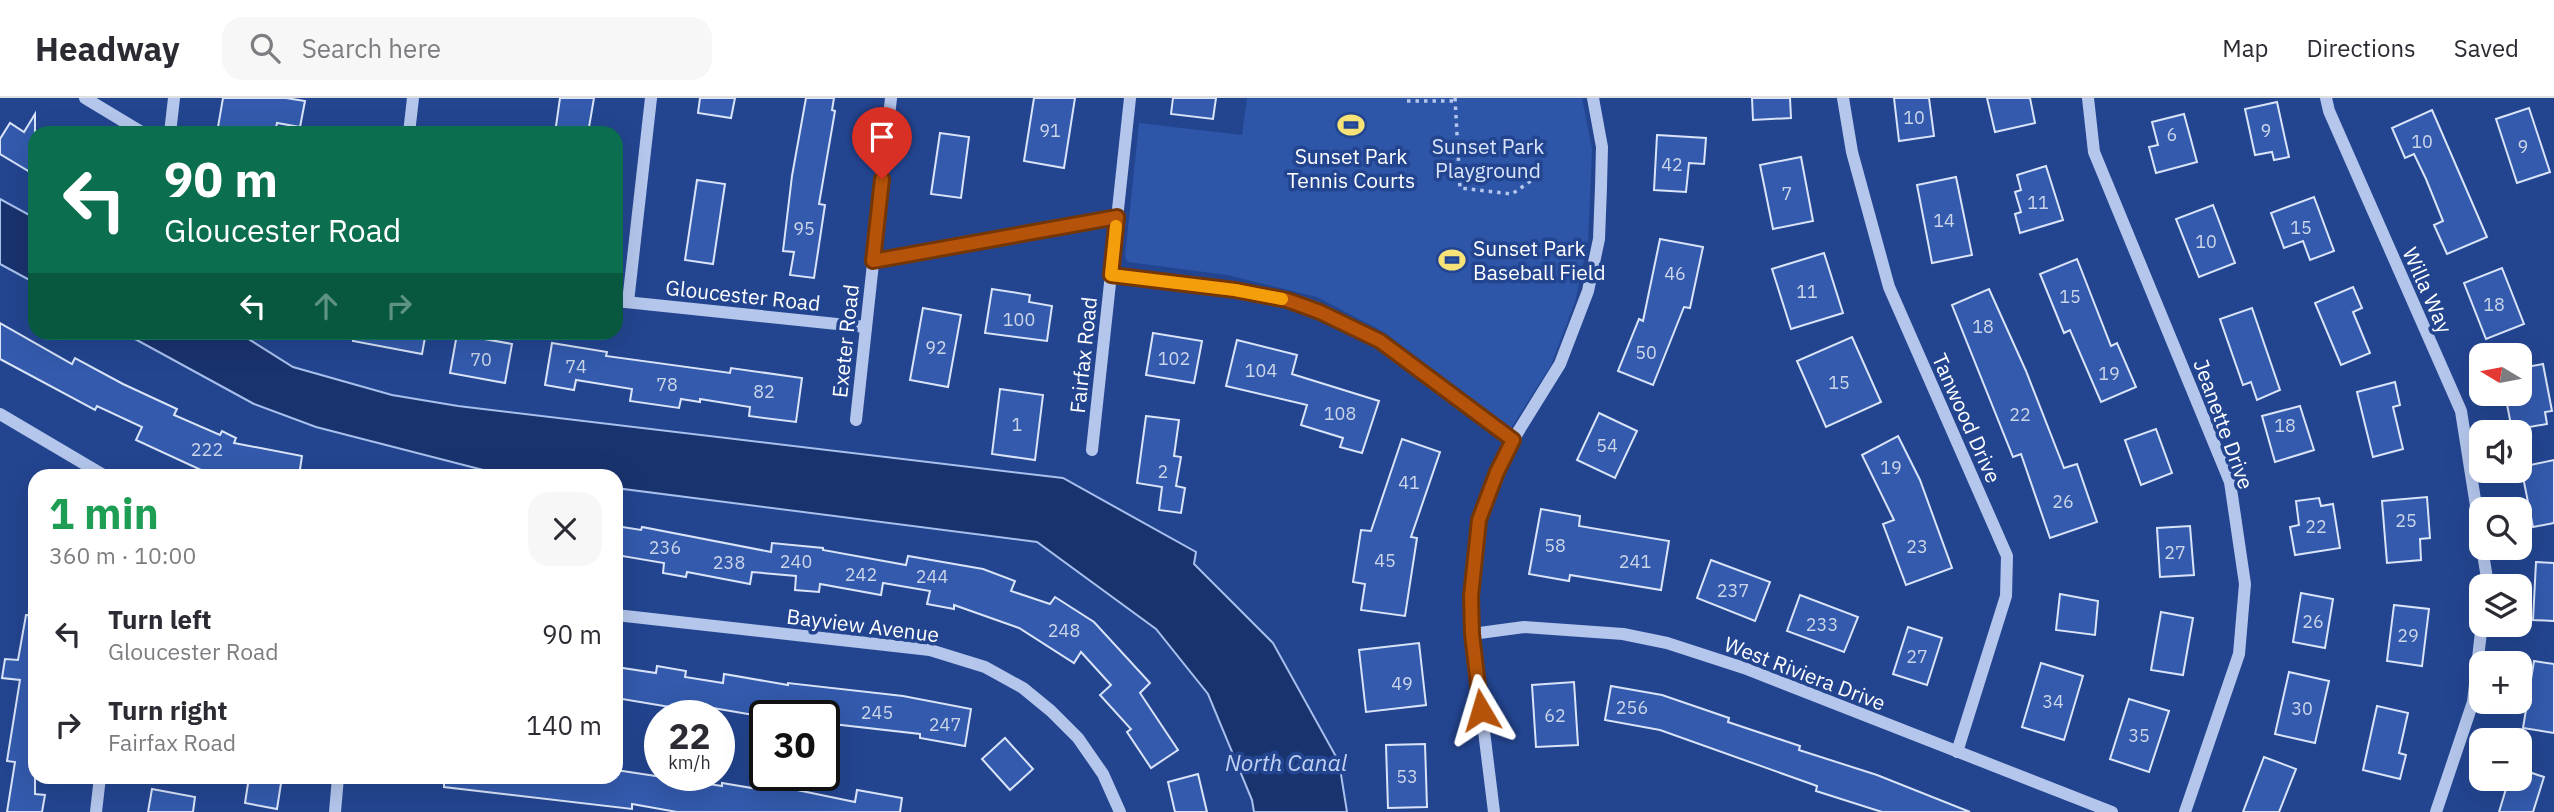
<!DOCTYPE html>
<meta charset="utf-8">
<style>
body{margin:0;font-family:"IBM Plex Sans",sans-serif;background:#f7f7f7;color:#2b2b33;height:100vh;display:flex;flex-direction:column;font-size:26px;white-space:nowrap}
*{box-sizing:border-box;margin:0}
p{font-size:23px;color:#7c7c81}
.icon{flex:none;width:38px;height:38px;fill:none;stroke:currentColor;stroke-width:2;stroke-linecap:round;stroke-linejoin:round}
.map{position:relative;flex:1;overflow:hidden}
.drawer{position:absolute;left:28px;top:371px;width:595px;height:315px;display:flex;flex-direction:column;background:#fff;border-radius:21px;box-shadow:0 7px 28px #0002}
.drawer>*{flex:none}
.top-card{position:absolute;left:28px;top:28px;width:595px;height:214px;border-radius:21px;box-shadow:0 7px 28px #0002;background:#0b6e4f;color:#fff;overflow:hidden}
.needle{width:46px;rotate:280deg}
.fabs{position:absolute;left:2469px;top:245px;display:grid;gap:14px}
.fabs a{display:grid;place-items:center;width:63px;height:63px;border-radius:14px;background:#fff;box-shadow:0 7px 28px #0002;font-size:35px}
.speed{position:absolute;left:644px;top:602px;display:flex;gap:14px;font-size:35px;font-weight:700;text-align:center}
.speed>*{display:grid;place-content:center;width:91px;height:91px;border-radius:50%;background:#fff;box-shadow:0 7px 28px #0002;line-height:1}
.speed small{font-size:18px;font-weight:400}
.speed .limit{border:4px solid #111;border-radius:10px;background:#fff;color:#111}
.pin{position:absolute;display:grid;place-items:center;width:60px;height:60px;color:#fff;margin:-72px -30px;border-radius:50% 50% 50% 0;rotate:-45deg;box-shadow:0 0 7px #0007}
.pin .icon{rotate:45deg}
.me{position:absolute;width:77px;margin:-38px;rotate:353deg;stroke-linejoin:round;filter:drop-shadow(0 0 5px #0008)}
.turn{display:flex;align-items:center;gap:24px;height:147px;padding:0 21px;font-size:32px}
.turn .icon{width:91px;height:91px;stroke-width:2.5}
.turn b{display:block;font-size:49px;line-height:60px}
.lanes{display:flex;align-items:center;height:66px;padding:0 21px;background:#0003;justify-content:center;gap:35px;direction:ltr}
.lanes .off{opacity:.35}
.round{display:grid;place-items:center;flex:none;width:74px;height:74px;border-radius:21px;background:#f7f7f7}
.head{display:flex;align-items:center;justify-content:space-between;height:119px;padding:0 21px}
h1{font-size:42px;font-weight:700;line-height:52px;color:#1e9e55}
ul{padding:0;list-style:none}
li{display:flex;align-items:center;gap:21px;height:91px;padding:0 21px}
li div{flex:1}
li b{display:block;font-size:26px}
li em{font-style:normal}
header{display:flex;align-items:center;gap:42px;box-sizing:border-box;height:98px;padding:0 35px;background:#fff;border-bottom:2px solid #e1e1e2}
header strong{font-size:33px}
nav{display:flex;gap:38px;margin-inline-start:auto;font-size:24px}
.search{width:490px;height:63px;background:#f7f7f7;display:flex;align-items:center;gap:18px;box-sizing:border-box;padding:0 24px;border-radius:21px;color:#7c7c81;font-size:26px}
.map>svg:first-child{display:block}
.green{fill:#2d55a8}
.water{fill:#19336f;stroke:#a8c0ed;stroke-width:2}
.building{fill:#335aad;stroke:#d9e4f9;stroke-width:2}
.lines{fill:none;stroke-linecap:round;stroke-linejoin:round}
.path{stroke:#b4c6ec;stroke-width:3.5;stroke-dasharray:3.5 5;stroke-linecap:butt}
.minor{stroke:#b4c6ec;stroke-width:12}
.route-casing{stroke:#753606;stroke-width:18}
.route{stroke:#b45309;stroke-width:12}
.slow{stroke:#f59e0b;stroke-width:12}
.labels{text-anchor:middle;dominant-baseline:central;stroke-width:7;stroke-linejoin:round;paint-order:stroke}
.number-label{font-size:18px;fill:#ccd6ea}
.park-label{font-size:21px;fill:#d9e4f9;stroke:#234590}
.poi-label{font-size:21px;fill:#fff;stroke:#234590}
.street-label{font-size:21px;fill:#fff;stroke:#234590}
.water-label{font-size:23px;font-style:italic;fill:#c0d1f3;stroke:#234590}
</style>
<header>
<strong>Headway</strong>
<div class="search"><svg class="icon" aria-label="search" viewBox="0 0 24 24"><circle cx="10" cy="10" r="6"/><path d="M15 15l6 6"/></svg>Search here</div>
<nav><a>Map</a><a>Directions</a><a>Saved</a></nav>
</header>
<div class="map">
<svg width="2554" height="714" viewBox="0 0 2554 714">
<rect width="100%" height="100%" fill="#234590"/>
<!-- green -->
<polygon class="green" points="1247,0 1582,0 1592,51 1588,144 1575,204 1551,267 1511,330 1384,234 1317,199 1227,177 1128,164 1125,159 1139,25 1242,37"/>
<!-- water -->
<g class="water">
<polygon points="0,101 35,120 35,185 0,166"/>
<polygon points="124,235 239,235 293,269 392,297 458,308 1063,380 1196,454 1194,466 1273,545 1339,664 1347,714 1254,714 1252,702 1208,596 1156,531 1037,444 616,390 616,378 519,378 491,374 316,329 254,306"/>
</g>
<!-- building -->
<g class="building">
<polygon points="223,0 286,0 305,3 300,29 277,25 275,35 253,35 218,29"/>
<polygon points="560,0 594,0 588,35 555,35"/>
<polygon points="700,0 735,0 731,20 698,15"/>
<polygon points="806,0 834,0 832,12 835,13 819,106 825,107 814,180 790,177 794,154 783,153 792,78"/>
<polygon points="1034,0 1075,0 1064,70 1024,63"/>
<polygon points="1173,0 1216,0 1213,21 1171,16"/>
<polygon points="1752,0 1790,0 1791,20 1753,22"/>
<polygon points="1894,0 1929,0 1934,38 1899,43"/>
<polygon points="1987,0 2030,0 2035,25 1995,34"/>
<polygon points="2277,4 2289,59 2274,62 2272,54 2255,57 2245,11"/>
<polygon points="2529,10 2550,74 2517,85 2496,21"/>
<polygon points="2432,12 2487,139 2447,156 2434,127 2443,123 2426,81 2414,56 2405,60 2392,30"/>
<polygon points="35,16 35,77 0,56 0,41 10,25 24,34"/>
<polygon points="2184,16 2197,64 2156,75 2149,49 2158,47 2152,24"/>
<polygon points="940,35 969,39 961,100 931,96"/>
<polygon points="1657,37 1706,40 1704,66 1689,65 1686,94 1654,92"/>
<polygon points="1801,59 1813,123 1773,131 1760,67"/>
<polygon points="2046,68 2063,122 2020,135 2015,116 2021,114 2015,94 2021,92 2017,77"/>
<polygon points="1956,79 1972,157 1932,165 1917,87"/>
<polygon points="697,82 725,86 713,166 685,162"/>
<polygon points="2314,99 2334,153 2310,162 2303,143 2284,150 2271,115"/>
<polygon points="2213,107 2235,165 2199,179 2176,121"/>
<polygon points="1660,141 1703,149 1690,210 1684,209 1653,287 1618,273 1639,221 1643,223"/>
<polygon points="1824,155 1843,215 1791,231 1772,171"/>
<polygon points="2077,161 2111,248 2117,245 2136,289 2101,304 2070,232 2064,235 2040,176"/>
<polygon points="2502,170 2524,226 2486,241 2464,185"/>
<polygon points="2353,189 2362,210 2353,214 2370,255 2341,267 2315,205"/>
<polygon points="992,191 1030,197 1029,204 1052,208 1047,243 985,235"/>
<polygon points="1989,191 2026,273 2064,370 2077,366 2097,424 2050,440 2021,356 2013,359 1952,207"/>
<polygon points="923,210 961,217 948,289 910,282"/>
<polygon points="2252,210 2280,292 2257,302 2251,284 2243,287 2220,221"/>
<polygon points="0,225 72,266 75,260 123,286 177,311 174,317 220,337 222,333 236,340 234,345 302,358 299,378 214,378 136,342 142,329 97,308 95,312 0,261"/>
<polygon points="354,234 426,234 422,256 353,243"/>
<polygon points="1153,235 1202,243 1194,285 1146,277"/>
<polygon points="457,236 512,246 505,285 450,275"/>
<polygon points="1852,239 1881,304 1826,329 1797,263"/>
<polygon points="1237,242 1297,257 1292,276 1379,303 1362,355 1340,349 1343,340 1301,327 1307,307 1226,288"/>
<polygon points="552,245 607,254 606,258 730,275 731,270 802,280 796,324 749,318 750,309 700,301 700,304 681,301 679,310 630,303 632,291 576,282 574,292 545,287"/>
<polygon points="2543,266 2552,313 2545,314 2547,326 2512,332 2505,296 2520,296 2520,270"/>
<polygon points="2395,284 2400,307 2393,309 2403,351 2373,359 2357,294"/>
<polygon points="1000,291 1043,297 1035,362 992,356"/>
<polygon points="2300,308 2314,352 2275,364 2262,318"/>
<polygon points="1599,315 1637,333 1615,380 1577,362"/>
<polygon points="1146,318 1179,322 1174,358 1181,359 1176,388 1185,390 1181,415 1159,412 1162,389 1137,385"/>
<polygon points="2156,331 2172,375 2141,387 2125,342"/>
<polygon points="1898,338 1920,382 1952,470 1906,487 1883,426 1894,422 1862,357"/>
<polygon points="1402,341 1440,354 1411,439 1417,440 1405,518 1361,512 1365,486 1353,484 1361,432 1371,433"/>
<polygon points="2554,362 2554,425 2533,429 2521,369"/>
<polygon points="2427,399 2430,440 2420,441 2421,462 2387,465 2382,403"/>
<polygon points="2319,400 2321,408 2333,406 2340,450 2295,457 2290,429 2299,427 2296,403"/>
<polygon points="1541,411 1580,418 1579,428 1669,443 1661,492 1570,477 1569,483 1529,476"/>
<polygon points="616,428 641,432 642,429 771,454 772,445 823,450 823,452 906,467 908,458 983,471 1015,483 1011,493 1050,506 1055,499 1094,524 1150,585 1140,595 1178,652 1151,670 1127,634 1131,631 1100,597 1111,587 1081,554 1074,565 1019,530 954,507 954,511 927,506 930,493 883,485 881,497 820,486 819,494 795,492 796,478 752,474 750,486 687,474 686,479 663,475 664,465 616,457"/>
<polygon points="2190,428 2194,477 2160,479 2157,430"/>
<polygon points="1711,462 1770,484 1755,523 1697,500"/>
<polygon points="2536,464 2554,465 2554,523 2533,522"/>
<polygon points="2301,495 2333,501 2325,550 2293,544"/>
<polygon points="2060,496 2098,503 2095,537 2056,532"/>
<polygon points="1800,497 1858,519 1844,554 1787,533"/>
<polygon points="2394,507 2429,511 2422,568 2387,563"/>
<polygon points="2161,514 2193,520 2183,577 2151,572"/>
<polygon points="26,517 35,518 35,696 45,697 42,714 7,714 15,664 7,663 20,582 2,580 5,561 18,562"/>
<polygon points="1908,529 1942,540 1927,587 1893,576"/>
<polygon points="1419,545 1426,607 1366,614 1359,552"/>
<polygon points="2534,563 2554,566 2554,635 2523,630"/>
<polygon points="2041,565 2083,578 2064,642 2022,629"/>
<polygon points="657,568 686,573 685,579 723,585 724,576 788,587 788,585 903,598 971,611 965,648 920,640 920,636 824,625 824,618 765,619 701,608 700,614 616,600 616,569 656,575"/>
<polygon points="2289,574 2329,583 2315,645 2275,636"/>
<polygon points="1574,584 1578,647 1536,649 1532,587"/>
<polygon points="1611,588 1662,597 1729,620 1728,624 1800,648 1799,652 1877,677 1970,714 1882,714 1816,693 1817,688 1660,632 1605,622"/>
<polygon points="2129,601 2169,613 2149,674 2110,661"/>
<polygon points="2377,608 2408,615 2399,655 2406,657 2400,681 2363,672"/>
<polygon points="1005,640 1033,671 1010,692 982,661"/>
<polygon points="1425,646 1427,709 1388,710 1386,647"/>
<polygon points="2264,659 2296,671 2279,714 2243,714"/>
<polygon points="2520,671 2544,679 2533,714 2499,714 2509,681 2520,681"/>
<polygon points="616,672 722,688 722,685 752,690 753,683 855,704 857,692 902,700 900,714 677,714 632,706 632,711 444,689 444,679 616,679"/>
<polygon points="1198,676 1207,714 1175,714 1168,684"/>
<polygon points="249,679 282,679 277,711 245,705"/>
<polygon points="152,691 195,699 193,714 148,714"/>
</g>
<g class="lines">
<!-- path -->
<g class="path">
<polyline points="1455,0 1460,90 1512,96 1538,78"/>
<polyline points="1407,3 1454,3"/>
</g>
<!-- minor -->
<g class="minor">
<polyline points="85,0 143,35"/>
<polyline points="1843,0 1852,54 1889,189 2007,458 2006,498 1957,654"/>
<polyline points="2088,0 2094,54 2230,384 2245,486 2239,556 2185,714"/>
<polyline points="2326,0 2329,13 2461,313 2482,446"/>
<polyline points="170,35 174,0"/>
<polyline points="409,35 413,0"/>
<polyline points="873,163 1117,119"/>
<path d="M1111 177C1169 184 1229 188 1286 202 1371 223 1445 291 1513 342"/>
<polyline points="616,203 866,229"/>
<polyline points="628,204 651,0"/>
<polyline points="0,316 105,378"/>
<polyline points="856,322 891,0"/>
<polyline points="1092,352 1130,0"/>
<polyline points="2482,450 2487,480 2486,488"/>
<polyline points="616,517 930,552 985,569 1023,590 1051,613 1078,640 1103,676 1120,714"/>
<polyline points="1472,536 1524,529 1623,536 1667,545 1744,570 2112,714"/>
<polyline points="96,714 100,679"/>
<polyline points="335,714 338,679"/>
<polyline points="1494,714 1472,536 1471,498 1479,422 1497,374 1513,342 1560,266 1588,193 1599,141 1601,89 1602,49 1593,0"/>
<polyline points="2436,714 2473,604 2482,525"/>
</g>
</g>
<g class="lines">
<!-- route casing -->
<g class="route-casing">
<polyline id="route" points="882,81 873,163 1117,119 1111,177 1235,192 1287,202 1320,214 1380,243 1513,342 1497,374 1479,422 1471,498 1472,536 1481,612"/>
</g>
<!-- route -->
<use href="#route" class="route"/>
<!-- slow -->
<polyline class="slow" points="1116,128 1111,177 1235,192 1282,201"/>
</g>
<!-- icons -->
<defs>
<g id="stadium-bare" transform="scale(2.1)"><path d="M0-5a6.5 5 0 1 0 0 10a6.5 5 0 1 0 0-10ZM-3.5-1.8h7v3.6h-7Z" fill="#f7e277" stroke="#234590" stroke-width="2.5" paint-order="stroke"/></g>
</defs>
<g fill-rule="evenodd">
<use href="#stadium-bare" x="1351" y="27"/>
<use href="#stadium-bare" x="1452" y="162"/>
</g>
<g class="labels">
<!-- number labels -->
<g class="number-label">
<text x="1914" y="19">10</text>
<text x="1050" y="32">91</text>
<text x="2266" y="32">9</text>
<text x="2172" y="36">6</text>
<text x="2422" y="43">10</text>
<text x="2523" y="48">9</text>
<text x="1672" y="66">42</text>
<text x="1787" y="95">7</text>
<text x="2038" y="104">11</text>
<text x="1944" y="122">14</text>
<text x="2301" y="129">15</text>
<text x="804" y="130">95</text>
<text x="2206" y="143">10</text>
<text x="1675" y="175">46</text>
<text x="1807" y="193">11</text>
<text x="2070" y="198">15</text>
<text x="2494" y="206">18</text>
<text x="1019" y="221">100</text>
<text x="1983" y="228">18</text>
<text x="936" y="249">92</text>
<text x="1646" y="254">50</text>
<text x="1174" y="260">102</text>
<text x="481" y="261">70</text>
<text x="576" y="268">74</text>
<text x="1261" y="272">104</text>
<text x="2109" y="275">19</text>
<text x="1839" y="284">15</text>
<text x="667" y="286">78</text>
<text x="764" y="293">82</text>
<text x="1340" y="315">108</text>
<text x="2020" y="316">22</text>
<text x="1017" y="326">1</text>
<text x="2285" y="327">18</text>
<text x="1607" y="347">54</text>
<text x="207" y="351">222</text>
<text x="1891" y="369">19</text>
<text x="1163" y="373">2</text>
<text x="1409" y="384">41</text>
<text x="2063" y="403">26</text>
<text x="2406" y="422">25</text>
<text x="2316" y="428">22</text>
<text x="1555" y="447">58</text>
<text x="1917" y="448">23</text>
<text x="665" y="449">236</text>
<text x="2175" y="454">27</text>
<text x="1385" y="462">45</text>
<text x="796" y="463">240</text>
<text x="1635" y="463">241</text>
<text x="729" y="464">238</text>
<text x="861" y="476">242</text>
<text x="932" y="478">244</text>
<text x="1733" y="492">237</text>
<text x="2313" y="523">26</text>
<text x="1822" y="526">233</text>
<text x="1064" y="532">248</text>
<text x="2408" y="537">29</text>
<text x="1917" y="558">27</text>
<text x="1402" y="585">49</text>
<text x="2053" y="603">34</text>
<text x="1632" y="609">256</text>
<text x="2302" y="610">30</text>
<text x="877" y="614">245</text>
<text x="1555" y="617">62</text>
<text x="945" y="626">247</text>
<text x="2139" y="637">35</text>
<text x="1407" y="678">53</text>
</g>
<!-- park labels -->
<g class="park-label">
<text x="1488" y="48">Sunset Park<tspan x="1488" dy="24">Playground</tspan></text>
</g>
<!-- poi labels -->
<g class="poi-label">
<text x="1351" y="58">Sunset Park<tspan x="1351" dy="24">Tennis Courts</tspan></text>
<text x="1473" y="150" text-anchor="start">Sunset Park<tspan x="1473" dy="24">Baseball Field</tspan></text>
</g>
<!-- street labels -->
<g class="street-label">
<text transform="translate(2428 192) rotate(66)">Willa Way</text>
<text transform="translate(743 197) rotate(6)">Gloucester Road</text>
<text transform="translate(845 243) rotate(-84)">Exeter Road</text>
<text transform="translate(1083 257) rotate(-84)">Fairfax Road</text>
<text transform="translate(1967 320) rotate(66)">Tanwood Drive</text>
<text transform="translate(2224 326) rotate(70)">Jeanette Drive</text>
<text transform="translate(863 527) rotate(7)">Bayview Avenue</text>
<text transform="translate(1805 575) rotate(21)">West Riviera Drive</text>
</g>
<!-- water labels -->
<g class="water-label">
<text x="1286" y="664">North Canal</text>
</g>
</g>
</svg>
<div class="fabs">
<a><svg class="needle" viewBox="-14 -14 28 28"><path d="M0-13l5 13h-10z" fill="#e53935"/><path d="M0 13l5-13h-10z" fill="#7c7c81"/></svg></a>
<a><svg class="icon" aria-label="sound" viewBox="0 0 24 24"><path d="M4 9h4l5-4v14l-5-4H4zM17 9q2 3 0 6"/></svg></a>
<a><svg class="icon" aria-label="search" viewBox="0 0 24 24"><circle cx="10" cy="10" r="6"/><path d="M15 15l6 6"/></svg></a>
<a><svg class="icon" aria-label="layers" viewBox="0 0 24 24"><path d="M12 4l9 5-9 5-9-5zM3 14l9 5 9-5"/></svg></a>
<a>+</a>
<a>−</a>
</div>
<div class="speed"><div>22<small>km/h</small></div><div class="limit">30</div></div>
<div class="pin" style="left:882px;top:81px;background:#d93025"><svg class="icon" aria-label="arrive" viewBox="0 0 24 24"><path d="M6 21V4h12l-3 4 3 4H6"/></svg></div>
<svg class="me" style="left:1481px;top:612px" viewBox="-20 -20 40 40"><path d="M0-17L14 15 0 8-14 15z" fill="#b45309" stroke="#fff" stroke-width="4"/></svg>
<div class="top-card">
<div class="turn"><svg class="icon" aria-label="left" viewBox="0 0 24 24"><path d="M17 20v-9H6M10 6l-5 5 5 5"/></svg><div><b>90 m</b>Gloucester Road</div></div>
<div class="lanes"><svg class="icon" aria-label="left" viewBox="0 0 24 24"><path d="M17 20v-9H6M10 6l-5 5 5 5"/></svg><svg class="icon off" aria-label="ahead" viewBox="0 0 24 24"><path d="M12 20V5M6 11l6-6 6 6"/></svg><svg class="icon off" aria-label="right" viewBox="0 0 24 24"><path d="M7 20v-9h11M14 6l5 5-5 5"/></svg></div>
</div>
<section class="drawer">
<div class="head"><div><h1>1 min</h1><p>360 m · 10:00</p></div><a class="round"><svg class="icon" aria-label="close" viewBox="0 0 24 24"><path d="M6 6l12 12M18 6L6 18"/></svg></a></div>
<ul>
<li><svg class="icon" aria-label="left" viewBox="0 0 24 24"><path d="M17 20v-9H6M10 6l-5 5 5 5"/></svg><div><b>Turn left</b><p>Gloucester Road</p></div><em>90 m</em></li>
<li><svg class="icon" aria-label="right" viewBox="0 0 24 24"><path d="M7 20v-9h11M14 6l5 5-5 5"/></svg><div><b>Turn right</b><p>Fairfax Road</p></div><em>140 m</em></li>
</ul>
</section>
</div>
